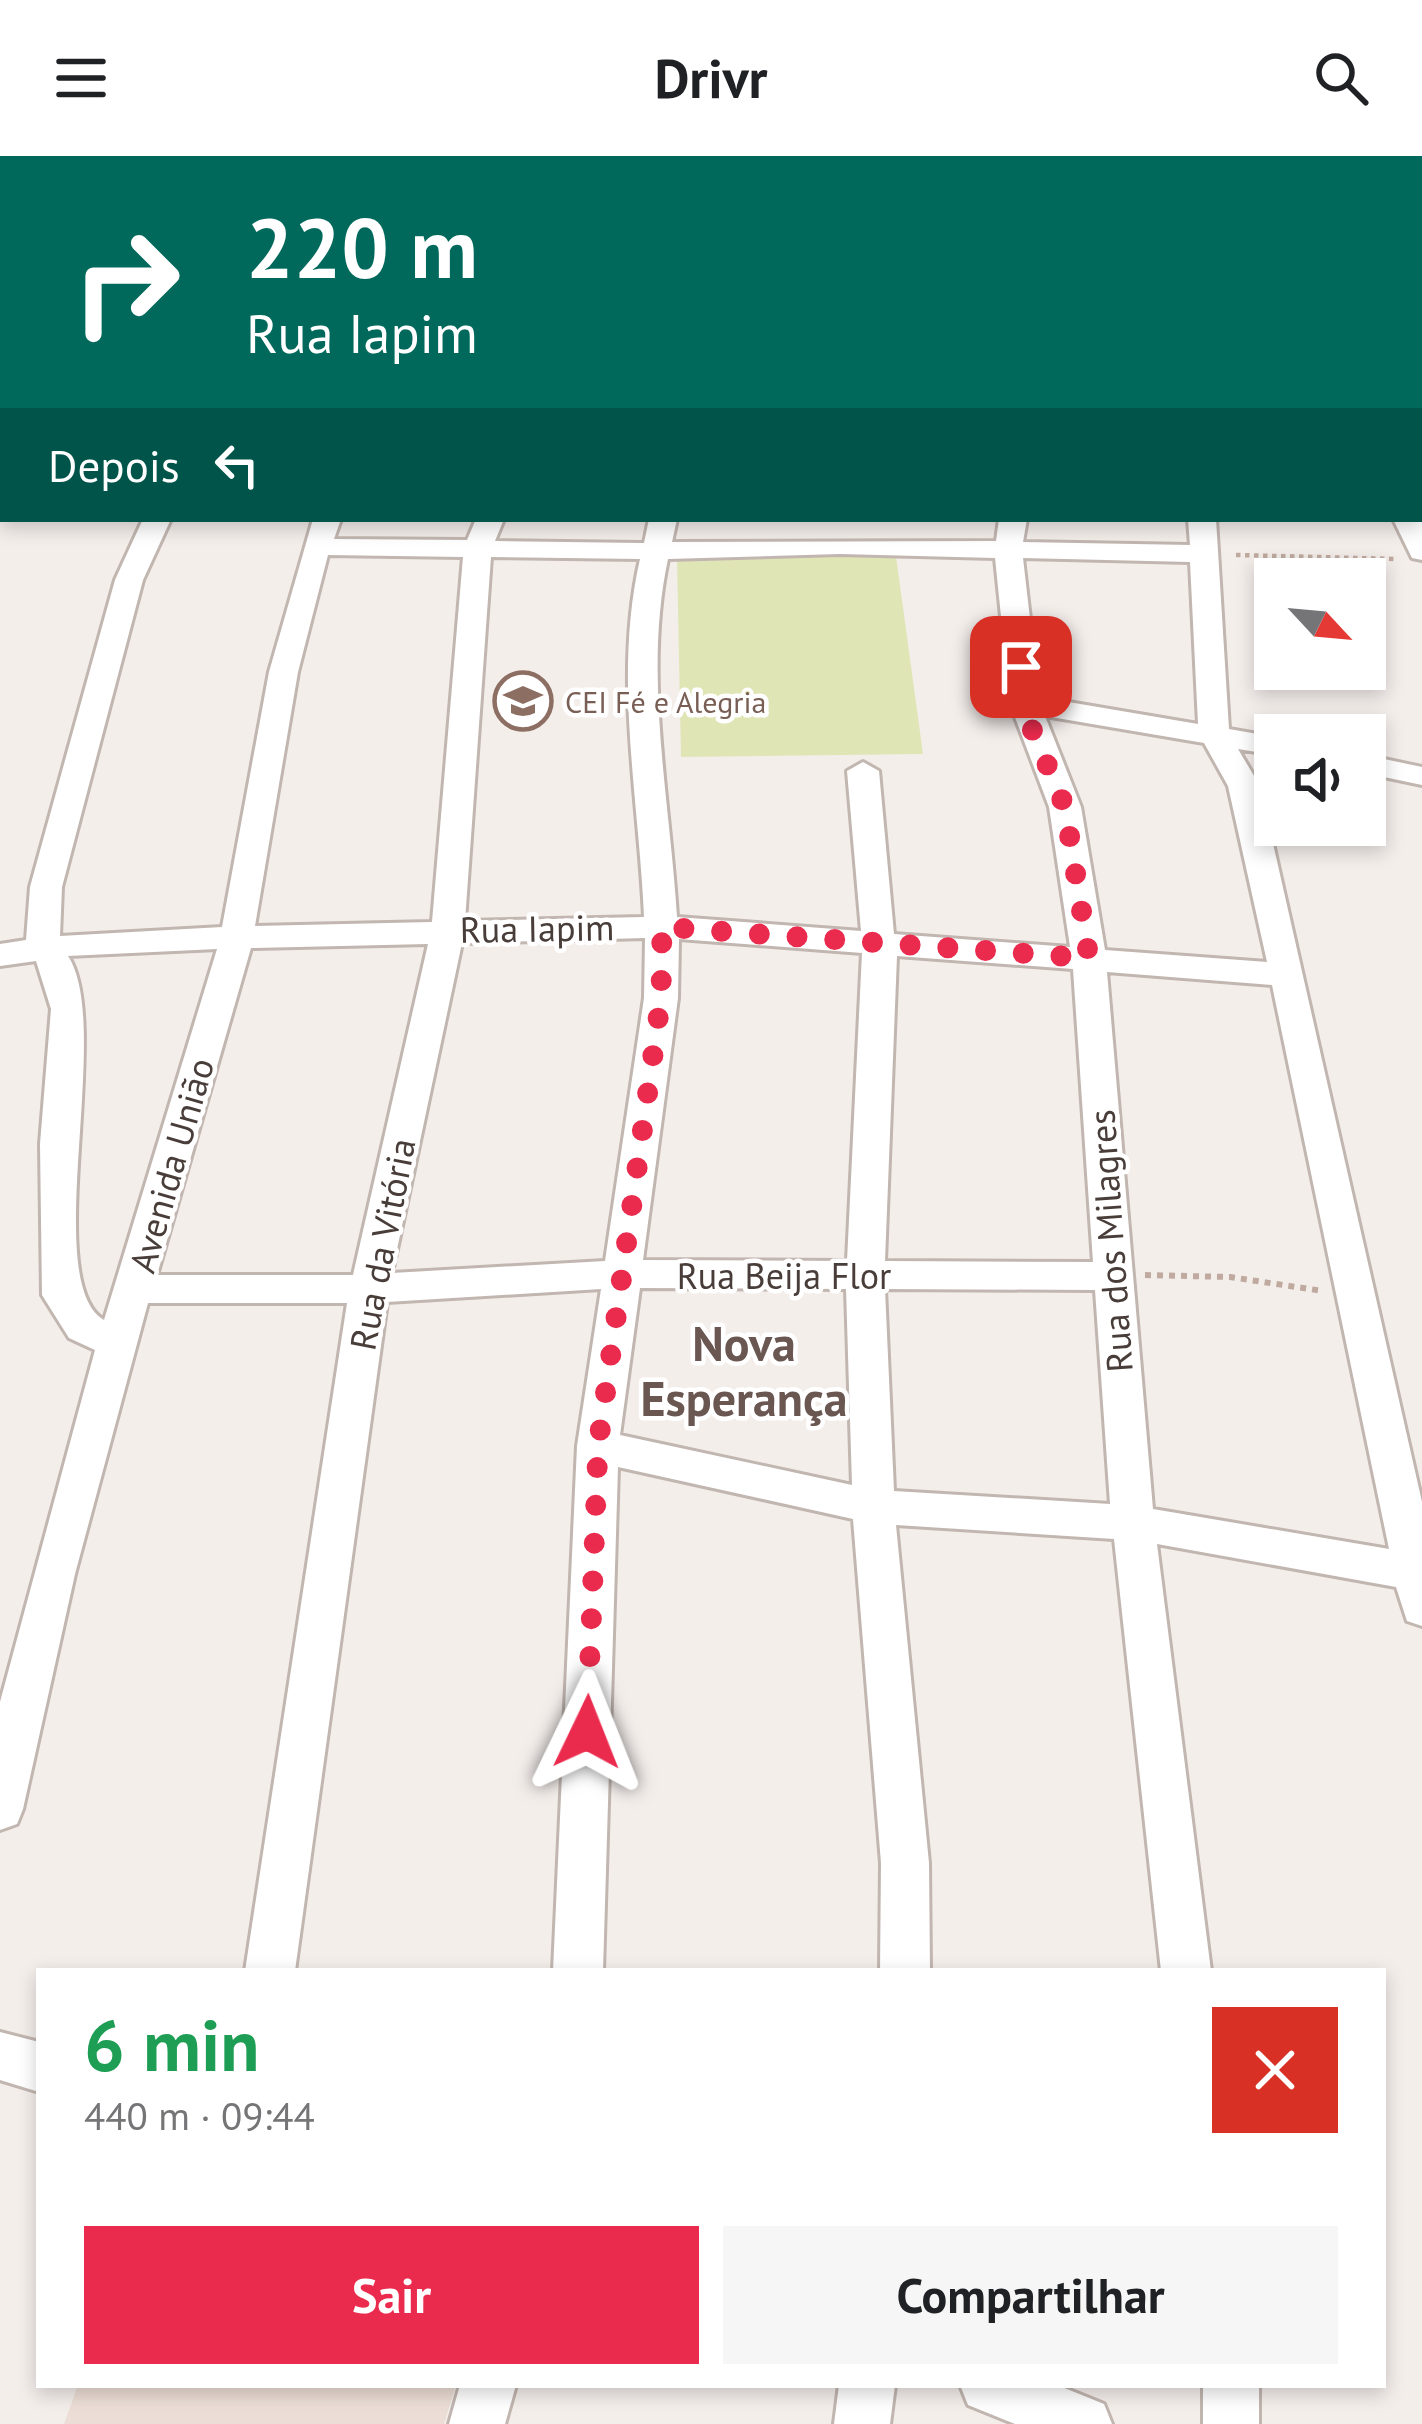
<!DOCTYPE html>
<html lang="pt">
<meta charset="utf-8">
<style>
body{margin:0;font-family:"PT Sans",sans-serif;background:#f6f6f6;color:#202124;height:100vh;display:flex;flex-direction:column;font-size:45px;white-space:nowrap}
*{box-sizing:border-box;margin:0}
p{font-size:39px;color:#757577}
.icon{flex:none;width:66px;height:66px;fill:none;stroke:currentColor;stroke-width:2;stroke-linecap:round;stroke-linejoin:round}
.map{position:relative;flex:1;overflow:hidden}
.drawer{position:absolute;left:36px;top:1812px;width:1350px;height:420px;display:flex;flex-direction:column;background:#fff;border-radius:0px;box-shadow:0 6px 18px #0003}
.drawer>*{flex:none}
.hud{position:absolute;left:0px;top:0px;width:1422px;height:366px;box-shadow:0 6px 18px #0003;background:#00695c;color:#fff;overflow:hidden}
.needle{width:78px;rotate:116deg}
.controls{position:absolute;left:1254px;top:402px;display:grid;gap:24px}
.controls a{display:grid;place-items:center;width:132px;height:132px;border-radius:0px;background:#fff;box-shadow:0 6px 18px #0003;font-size:60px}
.pin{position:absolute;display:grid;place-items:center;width:102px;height:102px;color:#fff;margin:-51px;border-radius:24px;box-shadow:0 6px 18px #0006}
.me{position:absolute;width:132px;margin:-66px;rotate:2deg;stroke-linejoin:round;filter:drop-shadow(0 0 9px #0008)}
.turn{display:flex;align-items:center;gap:42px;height:252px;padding:0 48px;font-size:54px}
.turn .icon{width:156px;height:156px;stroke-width:2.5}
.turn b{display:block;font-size:84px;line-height:102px}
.then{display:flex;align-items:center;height:114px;padding:0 48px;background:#0003;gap:24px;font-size:45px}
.round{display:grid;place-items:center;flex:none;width:126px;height:126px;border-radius:0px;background:#f6f6f6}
.overview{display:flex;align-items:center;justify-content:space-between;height:204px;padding:0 48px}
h1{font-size:72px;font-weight:800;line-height:90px;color:#1e9e55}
.button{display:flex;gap:24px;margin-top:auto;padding:24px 48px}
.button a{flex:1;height:138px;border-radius:0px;background:#eb2b4e;color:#fff;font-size:48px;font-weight:800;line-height:138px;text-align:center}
.button a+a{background:#f6f6f6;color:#202124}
header{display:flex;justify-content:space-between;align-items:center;height:156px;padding:0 48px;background:#fff;font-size:54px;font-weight:800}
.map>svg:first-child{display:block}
.education{fill:#ecded6}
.green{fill:#e0e5b6}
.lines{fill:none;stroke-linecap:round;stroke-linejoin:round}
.stream{stroke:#ace7ec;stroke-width:6}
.minor-casing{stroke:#c2b6b0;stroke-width:6}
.path-far1{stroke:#c0aaa0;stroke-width:4.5;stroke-dasharray:4.5 4.5;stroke-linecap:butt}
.path{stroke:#c0aaa0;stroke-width:6;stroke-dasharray:6 6;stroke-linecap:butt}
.minor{fill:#fff;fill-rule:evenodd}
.route{stroke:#eb2b4e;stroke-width:21;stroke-dasharray:0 37.8}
.labels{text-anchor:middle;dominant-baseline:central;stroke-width:9;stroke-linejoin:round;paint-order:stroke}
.far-education-label{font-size:30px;fill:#785e54;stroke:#fff;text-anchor:start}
.street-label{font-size:36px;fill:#483d39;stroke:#fff}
.district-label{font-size:48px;font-weight:bold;fill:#6a5751;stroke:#fff}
</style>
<header><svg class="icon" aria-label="menu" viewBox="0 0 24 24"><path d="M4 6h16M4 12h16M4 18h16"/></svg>Drivr<svg class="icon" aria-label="search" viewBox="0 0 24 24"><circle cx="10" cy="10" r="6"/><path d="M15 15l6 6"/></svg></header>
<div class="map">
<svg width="1422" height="2268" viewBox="0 0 1422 2268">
<rect width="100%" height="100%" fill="#f4eeeb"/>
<!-- education -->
<polygon class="education" points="78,2229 456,2229 444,2268 64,2268"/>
<!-- green -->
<g class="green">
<polygon points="1000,0 1422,0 1422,79 1419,3"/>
<polygon points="896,400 923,598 681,601 677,403"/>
</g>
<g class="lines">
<!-- stream -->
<polyline class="stream" points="1097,0 1115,3"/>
<!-- minor casing -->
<g class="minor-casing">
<g id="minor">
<polygon points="0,0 14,0 0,9"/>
<polygon points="28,0 58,0 60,3 30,3"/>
<polygon points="86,0 112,0 84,3"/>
<polygon points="253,0 279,0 251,3"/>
<polygon points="447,0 466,0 468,3 445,3"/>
<polygon points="3,340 3,360 0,361 0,341"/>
<polygon points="1419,361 1422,366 1422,404 1412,402 1393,363"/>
<path d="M143 363H171L143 424 62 731 60 780 222 771 269 516 313 363H341L334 383 467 384 476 363H504L495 385 644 387 649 363H677L672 386 996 385 999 363H1027L1023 386 1190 389 1188 363H1216L1229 573 1275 581V599L1238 593 1260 630 1422 1346V1470L1407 1465 1396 1431 1157 1388 1211 1815H1161L1114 1383 896 1369 929 1707 930 1815H880L881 1707 853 1363 618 1311 603 1815H553L577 1290 601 1133 387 1146 295 1815H245L347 1147H148L75 1418 23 1653 17 1668 0 1674V1546L95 1194 69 1182 42 1139 40 988 51 853 36 805 0 810V788L26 784 30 731 115 424ZM840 398 995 402 1010 548 1049 651 1070 791 894 778 879 615 863 606 847 615 861 775 677 761C670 644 643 520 668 403ZM328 399 463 401 432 766 255 770 298 516ZM491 401 640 403C613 520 639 643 644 761L465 765ZM1023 402 1190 406 1198 568 1039 541ZM1045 560 1204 587 1228 630 1267 806 1105 794 1081 651ZM645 782 644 842 605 1105 392 1117 462 787ZM679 783 862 797 847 1105 643 1104 678 842ZM428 788 353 1119H157L251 792ZM217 793 104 1164C39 1126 114 869 68 800ZM897 800 1073 813 1093 1106 885 1105ZM1107 816 1272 829 1389 1393 1153 1353ZM640 1132 846 1133 852 1329 620 1279ZM885 1133 1095 1134 1110 1348 894 1335Z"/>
<polygon points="1365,599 1422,611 1422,629 1365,617"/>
<polygon points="0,1876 39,1886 39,1936 0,1924"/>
<polygon points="460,2229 516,2229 505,2268 449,2268"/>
<polygon points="839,2229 895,2229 890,2268 834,2268"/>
<polygon points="960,2229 1057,2229 1104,2248 1112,2268 1015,2268 968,2249"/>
<rect x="1203" y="2229" width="56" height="39"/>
</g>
</g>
<!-- path-far1 -->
<polyline class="path-far1" points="1236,399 1397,403"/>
<!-- path -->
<polyline class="path" points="1145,1119 1230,1121 1323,1135"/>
<!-- minor -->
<use href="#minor" class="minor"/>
</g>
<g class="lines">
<!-- route -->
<polyline class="route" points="587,1576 598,1290 661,842 662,771 1089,802 1065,651 1029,566 1021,511"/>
</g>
<!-- icons -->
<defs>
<g id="school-ring" transform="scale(3)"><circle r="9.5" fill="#fff" stroke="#8d6e63" stroke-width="1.5"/><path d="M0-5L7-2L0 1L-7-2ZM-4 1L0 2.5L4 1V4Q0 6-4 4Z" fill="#8d6e63"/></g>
</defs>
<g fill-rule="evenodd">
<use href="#school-ring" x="523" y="545"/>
</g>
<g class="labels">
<!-- far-education labels -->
<g class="far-education-label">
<text x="565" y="545">CEI Fé e Alegria</text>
</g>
<!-- street labels -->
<g class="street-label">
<text transform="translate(537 772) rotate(-1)">Rua Iapim</text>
<text transform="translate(171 1009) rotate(-74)">Avenida União</text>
<text transform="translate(1110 1085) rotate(-94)">Rua dos Milagres</text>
<text transform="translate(382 1088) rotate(-79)">Rua da Vitória</text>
<text x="784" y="1119">Rua Beija Flor</text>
</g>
<!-- district labels -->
<g class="district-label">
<text x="744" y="1187">Nova<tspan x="744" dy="55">Esperança</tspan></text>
</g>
</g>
</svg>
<div class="controls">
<a><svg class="needle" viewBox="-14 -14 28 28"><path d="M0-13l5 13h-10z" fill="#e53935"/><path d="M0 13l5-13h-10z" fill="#757577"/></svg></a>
<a><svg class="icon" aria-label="sound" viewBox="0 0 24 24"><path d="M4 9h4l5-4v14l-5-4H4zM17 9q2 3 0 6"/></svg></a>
</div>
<div class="pin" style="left:1021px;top:511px;background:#d93025"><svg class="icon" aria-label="arrive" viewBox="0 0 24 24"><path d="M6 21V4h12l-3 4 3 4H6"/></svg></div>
<svg class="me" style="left:587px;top:1576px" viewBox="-20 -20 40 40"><path d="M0-17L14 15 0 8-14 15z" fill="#eb2b4e" stroke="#fff" stroke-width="4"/></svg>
<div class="hud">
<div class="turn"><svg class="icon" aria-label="right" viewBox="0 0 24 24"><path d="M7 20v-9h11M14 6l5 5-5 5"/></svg><div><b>220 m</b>Rua Iapim</div></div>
<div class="then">Depois<svg class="icon" aria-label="left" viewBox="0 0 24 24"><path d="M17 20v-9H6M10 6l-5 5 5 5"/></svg></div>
</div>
<section class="drawer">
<div class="overview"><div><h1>6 min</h1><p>440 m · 09:44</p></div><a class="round" style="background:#d93025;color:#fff"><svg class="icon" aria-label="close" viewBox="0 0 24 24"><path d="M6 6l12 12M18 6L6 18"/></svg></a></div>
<div class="button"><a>Sair</a><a>Compartilhar</a></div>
</section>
</div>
